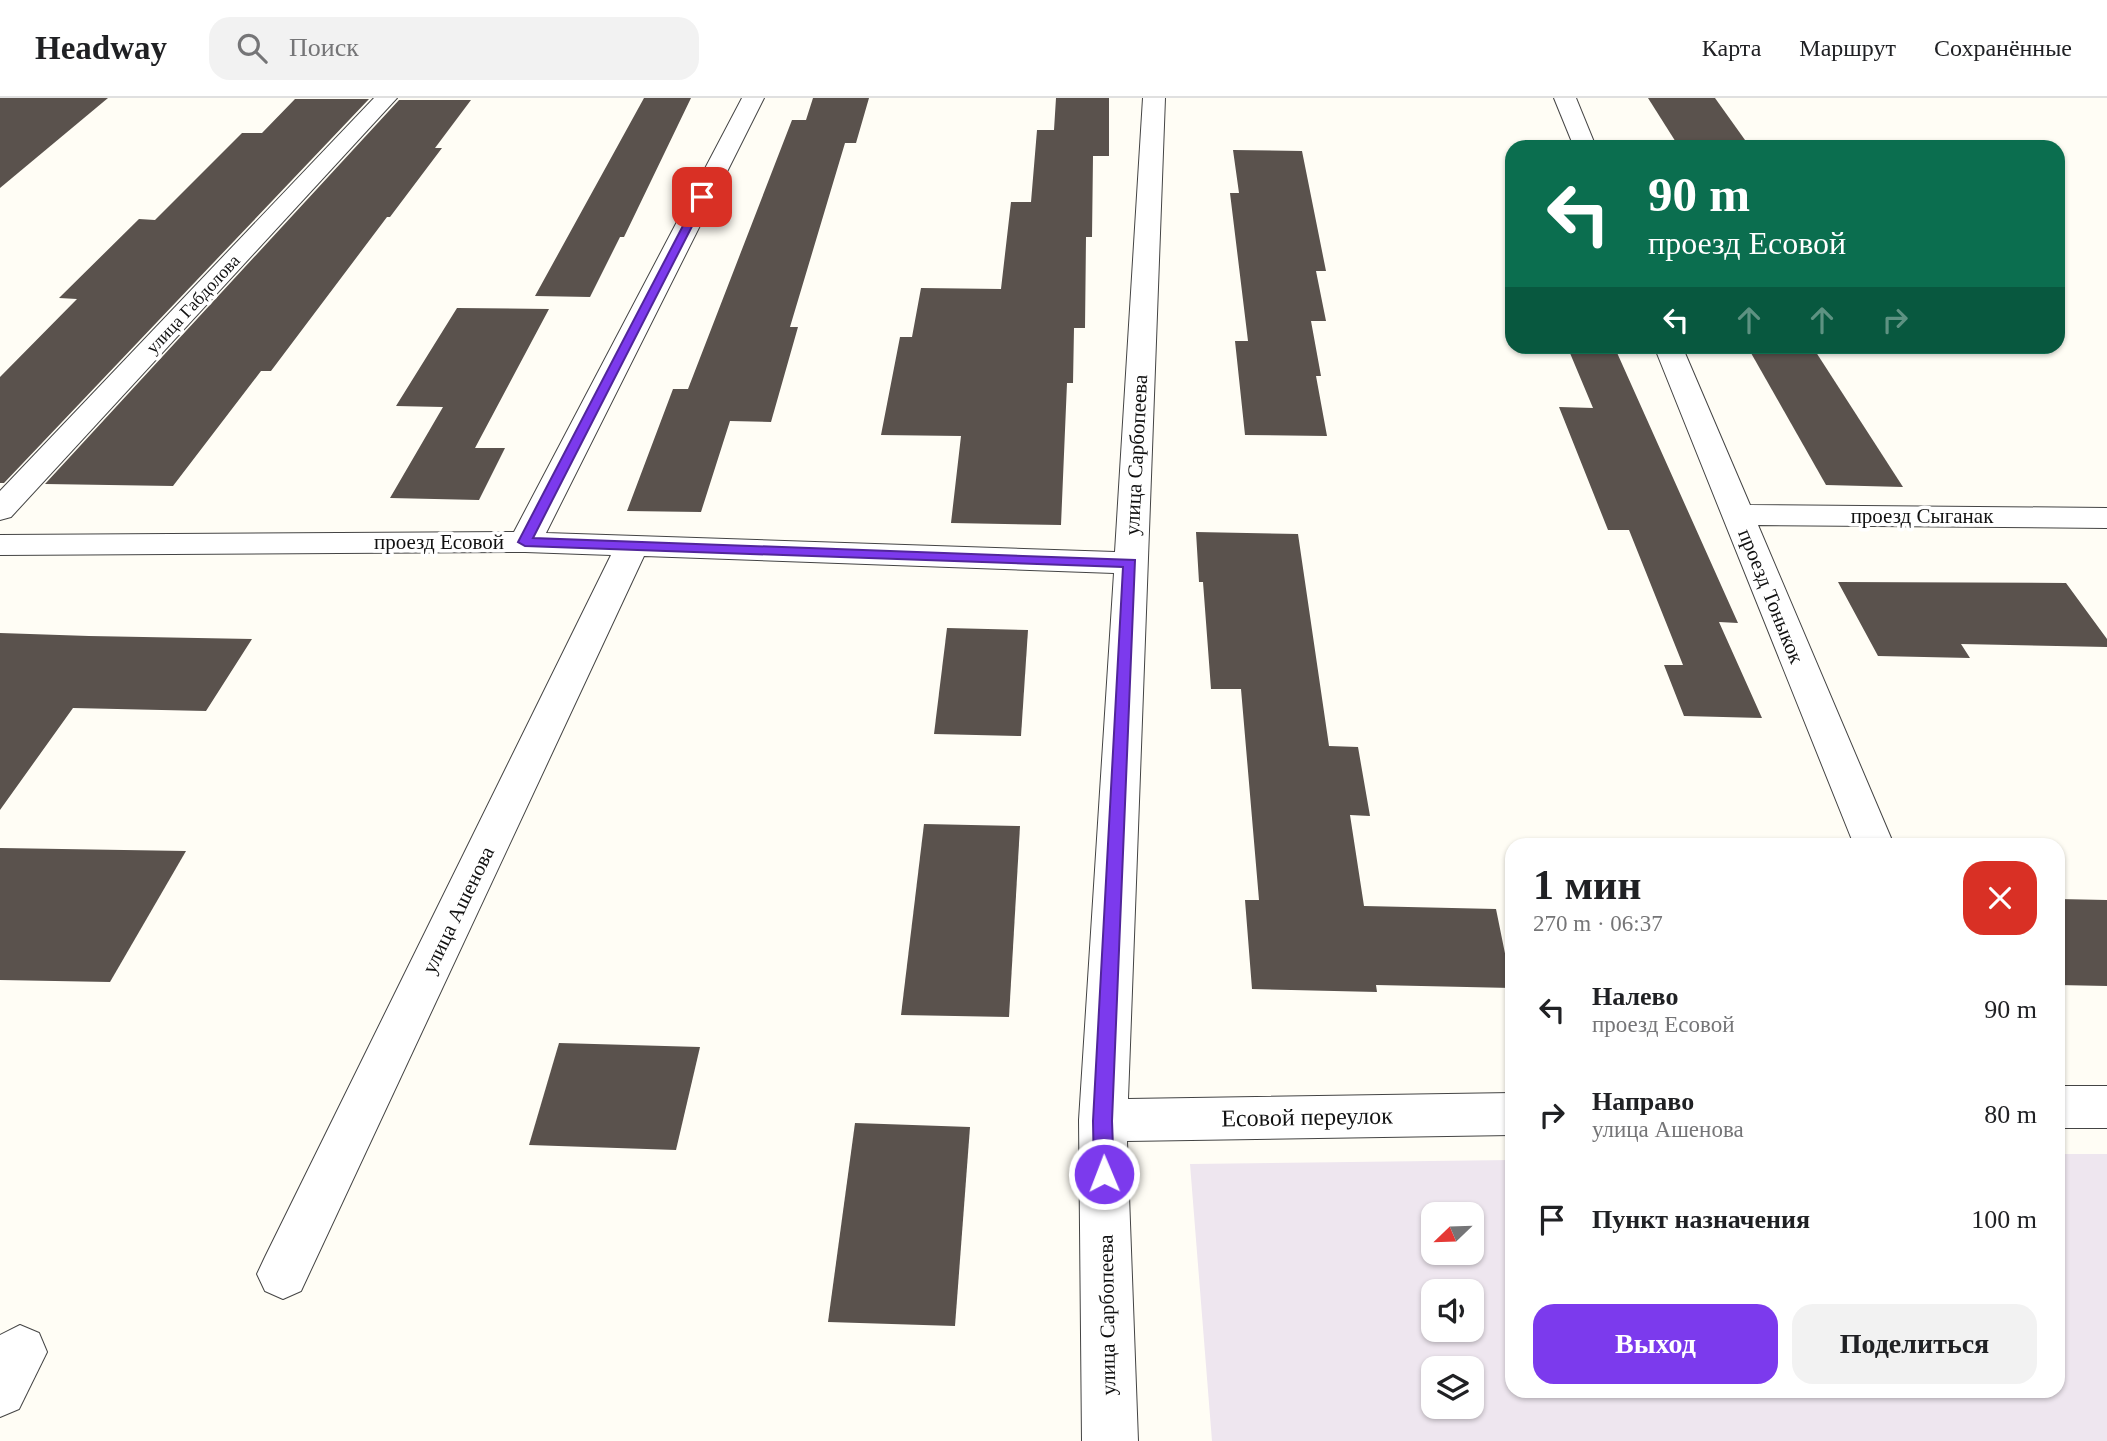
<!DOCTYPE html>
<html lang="ru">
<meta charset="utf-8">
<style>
body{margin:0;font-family:"Times New Roman",serif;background:#f2f2f2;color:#202124;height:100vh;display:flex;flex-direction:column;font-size:26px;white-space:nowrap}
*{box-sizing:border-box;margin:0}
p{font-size:23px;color:#757577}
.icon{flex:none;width:38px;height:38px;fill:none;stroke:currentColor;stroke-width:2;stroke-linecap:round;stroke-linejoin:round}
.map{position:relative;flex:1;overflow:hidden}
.sheet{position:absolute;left:1505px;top:740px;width:560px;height:560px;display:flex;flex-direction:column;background:#fff;border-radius:21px;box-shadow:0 2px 5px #0004}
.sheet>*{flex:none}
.banner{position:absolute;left:1505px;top:42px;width:560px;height:214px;border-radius:21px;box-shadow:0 2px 5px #0004;background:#0b6e4f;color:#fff;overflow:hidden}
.needle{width:46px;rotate:247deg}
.controls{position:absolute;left:1421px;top:1104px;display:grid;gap:14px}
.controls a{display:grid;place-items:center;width:63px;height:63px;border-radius:14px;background:#fff;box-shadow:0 2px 5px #0004;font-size:35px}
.pin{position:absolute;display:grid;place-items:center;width:60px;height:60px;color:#fff;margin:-30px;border-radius:14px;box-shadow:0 4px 10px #0006}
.me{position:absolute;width:77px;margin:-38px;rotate:359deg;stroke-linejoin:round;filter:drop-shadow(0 0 5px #0008)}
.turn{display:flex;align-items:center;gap:24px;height:147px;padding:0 28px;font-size:32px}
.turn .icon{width:91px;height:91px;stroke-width:2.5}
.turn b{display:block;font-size:49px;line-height:60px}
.lanes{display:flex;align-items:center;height:66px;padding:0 28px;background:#0003;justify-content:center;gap:35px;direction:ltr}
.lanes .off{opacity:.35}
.round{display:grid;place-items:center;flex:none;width:74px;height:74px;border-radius:21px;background:#f2f2f2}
.overview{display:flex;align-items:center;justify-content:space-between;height:119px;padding:0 28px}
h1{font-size:42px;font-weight:700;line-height:52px}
.button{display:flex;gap:14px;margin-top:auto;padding:14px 28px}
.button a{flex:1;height:80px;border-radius:21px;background:#7c3aed;color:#fff;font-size:28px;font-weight:700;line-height:80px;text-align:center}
.button a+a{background:#f2f2f2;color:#202124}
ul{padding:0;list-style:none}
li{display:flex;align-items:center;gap:21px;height:105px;padding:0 28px}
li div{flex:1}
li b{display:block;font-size:26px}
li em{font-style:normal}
header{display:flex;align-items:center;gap:42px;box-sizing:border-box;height:98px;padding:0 35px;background:#fff;border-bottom:2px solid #e0e0e0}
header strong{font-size:33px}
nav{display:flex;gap:38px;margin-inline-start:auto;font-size:24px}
.search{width:490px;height:63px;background:#f2f2f2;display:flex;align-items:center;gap:18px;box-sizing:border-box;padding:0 24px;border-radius:21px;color:#757577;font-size:26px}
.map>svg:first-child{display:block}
.industrial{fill:#eee6ef;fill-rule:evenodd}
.building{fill:#5a524d}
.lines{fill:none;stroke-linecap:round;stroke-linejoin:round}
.minor-casing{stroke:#444;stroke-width:2}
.minor{fill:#fff;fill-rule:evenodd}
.route{fill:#7c3aed;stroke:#51269a;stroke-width:2}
.labels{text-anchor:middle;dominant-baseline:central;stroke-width:7;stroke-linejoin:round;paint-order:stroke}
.far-street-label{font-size:18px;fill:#111;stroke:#fff}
.street-label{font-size:21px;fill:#111;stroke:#fff}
.near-street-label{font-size:24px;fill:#111;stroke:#fff}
</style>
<header>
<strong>Headway</strong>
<div class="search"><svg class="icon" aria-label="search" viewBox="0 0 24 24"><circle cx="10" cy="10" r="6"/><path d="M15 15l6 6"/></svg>Поиск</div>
<nav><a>Карта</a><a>Маршрут</a><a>Сохранённые</a></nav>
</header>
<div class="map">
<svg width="2107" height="1343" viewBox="0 0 2107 1343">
<rect width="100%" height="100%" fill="#fffdf5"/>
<!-- industrial -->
<path class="industrial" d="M2058 1056H2107V1343H1212L1190 1066 1512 1062V1293H2058ZM1433 1116H1472V1155H1433ZM1433 1194H1472V1232H1433ZM1433 1270H1472V1309H1433Z"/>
<!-- building -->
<g class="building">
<polygon points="0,0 108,0 0,90"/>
<polygon points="644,0 691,0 624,139 620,139 590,199 535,198"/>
<polygon points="813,0 869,0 856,45 845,45 790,229 798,229 771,324 730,323 701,414 627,413 673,291 688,291 792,22 806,22"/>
<polygon points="1056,0 1109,0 1109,58 1093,58 1092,139 1086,139 1085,230 1074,230 1073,285 1067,285 1061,427 951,425 961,338 881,337 900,239 912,239 921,190 1001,191 1011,104 1031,104 1037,32 1054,32"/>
<polygon points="1648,0 1715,0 1750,49 1679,49"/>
<polygon points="295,1 369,1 4,385 0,385 0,279 77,201 59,200 139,121 155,122 242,35 262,35"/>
<polygon points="399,2 471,2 435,50 442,50 390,119 387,119 271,273 261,273 173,388 45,386"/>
<polygon points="1233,52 1302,53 1326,173 1316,173 1326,223 1311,223 1321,278 1316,278 1327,338 1245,337 1235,243 1248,243 1230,95 1239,95"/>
<polygon points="457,210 549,211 475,350 505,350 479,402 390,400 443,309 396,308"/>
<polygon points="1567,248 1614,248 1738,525 1719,524 1762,620 1684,618 1664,567 1683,567 1629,432 1608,432 1559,309 1593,310"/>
<polygon points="1747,248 1812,248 1903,389 1826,387"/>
<polygon points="1196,434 1298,436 1329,648 1358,649 1370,718 1350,717 1364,808 1496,811 1512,890 1376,887 1377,894 1252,891 1245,802 1259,802 1241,591 1211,591 1203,484 1199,484"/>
<polygon points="1838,484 2066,485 2107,541 2107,549 1961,546 1970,560 1878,558"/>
<polygon points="947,530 1028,532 1021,638 934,636"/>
<polygon points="0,535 89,538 252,541 206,613 73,610 0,712"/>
<polygon points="924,726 1020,728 1009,919 901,917"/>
<polygon points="0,750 186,753 110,884 0,882"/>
<polygon points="2058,801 2107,802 2107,888 2058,887"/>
<polygon points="559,945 700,949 676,1052 529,1047"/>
<polygon points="855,1025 970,1029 955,1228 828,1224"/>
</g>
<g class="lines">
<!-- minor casing -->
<g class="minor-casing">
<g id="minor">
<polygon points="374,0 397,0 11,419 0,422 0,393"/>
<polygon points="742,0 764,0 546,435 1115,454 1143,0 1165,0 1128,1001 1512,995 1512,1037 1127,1043 1138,1343 1082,1343 1079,1022 1114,475 644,458 301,1193 283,1201 265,1193 257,1176 265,1159 611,457 525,454 0,457 0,437 514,434"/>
<polygon points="1554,0 1576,0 1596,49 1574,49"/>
<polygon points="1654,248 1682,248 1750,407 2107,410 2107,430 1758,427 1894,747 1854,747"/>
<rect x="2058" y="988" width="49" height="42"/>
<polygon points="20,1227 39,1235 47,1254 19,1311 0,1319 0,1237"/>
</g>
</g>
<!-- minor -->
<use href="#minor" class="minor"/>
</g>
<!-- route -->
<polygon class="route" points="702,96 707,99 533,440 1135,462 1112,1023 1114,1076 1111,1082 1104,1085 1097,1082 1094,1076 1093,1023 1123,469 525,448 518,444 698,99"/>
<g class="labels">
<!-- far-street labels -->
<g class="far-street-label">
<text transform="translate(193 206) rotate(-47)">улица Габдолова</text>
</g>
<!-- street labels -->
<g class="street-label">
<text transform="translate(1136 357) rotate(-87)">улица Сарбопеева</text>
<text x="1922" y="418">проезд Сыганак</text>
<text x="439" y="444">проезд Есовой</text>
<text transform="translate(1771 498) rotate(68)">проезд Тоныкок</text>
<text transform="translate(458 812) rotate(-64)">улица Ашенова</text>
<text transform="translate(1107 1217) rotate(-91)">улица Сарбопеева</text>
</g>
<!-- near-street labels -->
<g class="near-street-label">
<text transform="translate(1307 1019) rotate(-1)">Есовой переулок</text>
</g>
</g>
</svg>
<div class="controls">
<a><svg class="needle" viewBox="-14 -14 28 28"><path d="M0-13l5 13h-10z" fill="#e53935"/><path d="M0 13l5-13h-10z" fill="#757577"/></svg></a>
<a><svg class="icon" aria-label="sound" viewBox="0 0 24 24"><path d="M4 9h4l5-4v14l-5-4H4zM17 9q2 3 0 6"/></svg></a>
<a><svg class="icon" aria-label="layers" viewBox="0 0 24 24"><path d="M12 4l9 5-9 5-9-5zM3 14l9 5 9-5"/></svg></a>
</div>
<div class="pin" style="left:702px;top:99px;background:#d93025"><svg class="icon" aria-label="arrive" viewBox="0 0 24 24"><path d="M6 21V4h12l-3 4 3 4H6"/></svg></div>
<svg class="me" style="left:1104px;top:1076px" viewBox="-20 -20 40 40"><circle r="17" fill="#7c3aed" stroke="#fff" stroke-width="3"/><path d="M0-11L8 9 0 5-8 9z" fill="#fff"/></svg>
<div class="banner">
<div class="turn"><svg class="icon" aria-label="left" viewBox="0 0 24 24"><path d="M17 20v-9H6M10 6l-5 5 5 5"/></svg><div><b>90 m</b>проезд Есовой</div></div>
<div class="lanes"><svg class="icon" aria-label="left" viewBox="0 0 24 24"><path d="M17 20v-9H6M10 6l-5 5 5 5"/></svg><svg class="icon off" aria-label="ahead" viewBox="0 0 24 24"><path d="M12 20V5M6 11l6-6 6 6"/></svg><svg class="icon off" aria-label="ahead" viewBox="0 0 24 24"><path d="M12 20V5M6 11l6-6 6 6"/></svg><svg class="icon off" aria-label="right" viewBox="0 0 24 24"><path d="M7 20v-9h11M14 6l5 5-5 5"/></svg></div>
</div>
<section class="sheet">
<div class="overview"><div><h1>1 мин</h1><p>270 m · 06:37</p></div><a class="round" style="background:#d93025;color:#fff"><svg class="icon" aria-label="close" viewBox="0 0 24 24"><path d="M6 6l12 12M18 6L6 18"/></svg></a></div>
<ul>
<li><svg class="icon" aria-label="left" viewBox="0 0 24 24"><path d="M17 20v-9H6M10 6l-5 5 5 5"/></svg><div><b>Налево</b><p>проезд Есовой</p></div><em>90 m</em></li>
<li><svg class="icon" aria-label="right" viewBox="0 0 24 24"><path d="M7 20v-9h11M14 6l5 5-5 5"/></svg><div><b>Направо</b><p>улица Ашенова</p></div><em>80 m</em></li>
<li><svg class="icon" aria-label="arrive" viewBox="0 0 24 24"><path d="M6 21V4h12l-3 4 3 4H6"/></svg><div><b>Пункт назначения</b></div><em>100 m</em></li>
</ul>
<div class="button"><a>Выход</a><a>Поделиться</a></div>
</section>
</div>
